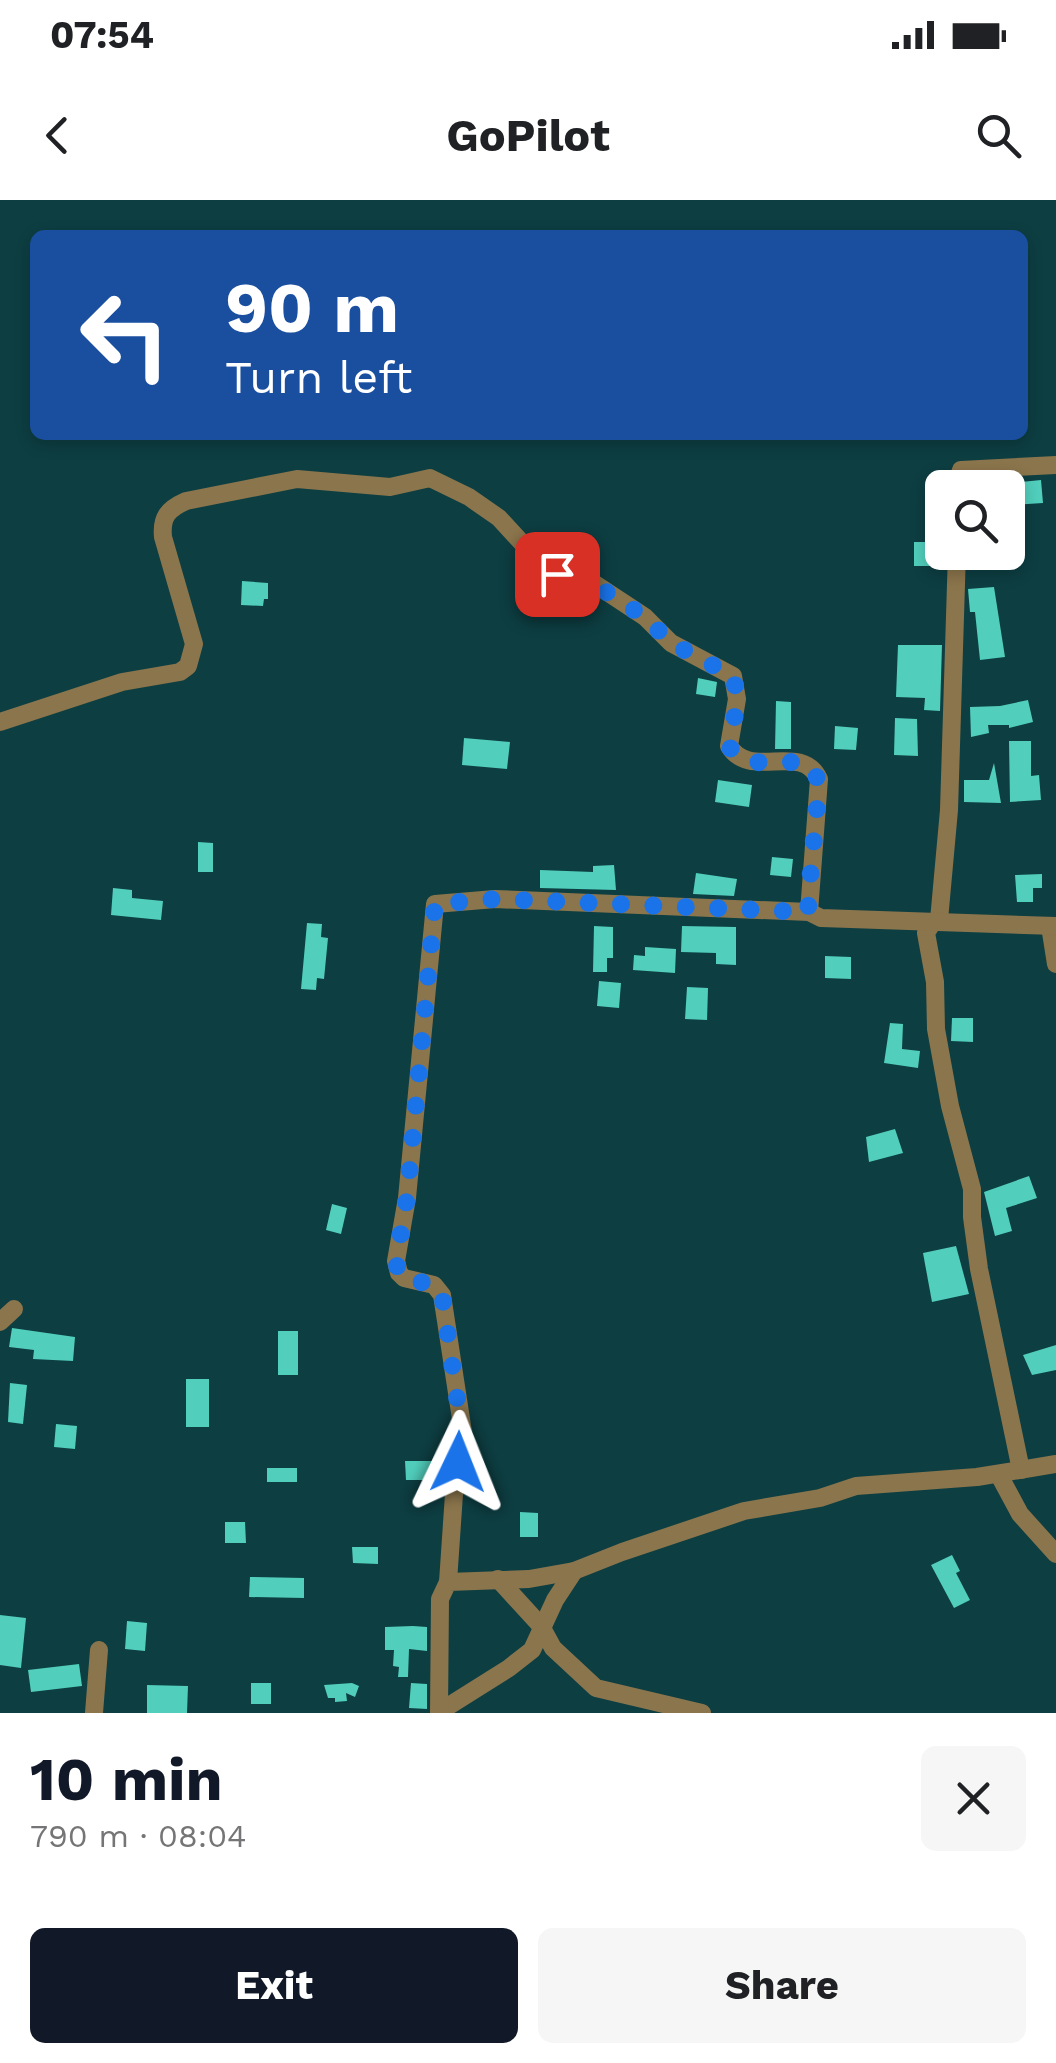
<!DOCTYPE html>
<meta charset="utf-8">
<style>
body{margin:0;font-family:"Work Sans",sans-serif;background:#f6f6f6;color:#202124;height:100vh;display:flex;flex-direction:column;font-size:38px;white-space:nowrap}
*{box-sizing:border-box;margin:0}
p{font-size:32px;color:#757577}
.icon{flex:none;width:55px;height:55px;fill:none;stroke:currentColor;stroke-width:2;stroke-linecap:round;stroke-linejoin:round}
.map{position:relative;height:1513px;overflow:hidden}
.side{display:flex;flex-direction:column;background:#fff;flex:1}
.side>*{flex:none}
.guide{position:absolute;left:30px;top:30px;width:998px;height:210px;border-radius:15px;box-shadow:0 5px 15px #0003;background:#1a4fa0;color:#fff;overflow:hidden}
.buttons{position:absolute;left:925px;top:270px;display:grid;gap:20px}
.buttons a{display:grid;place-items:center;width:100px;height:100px;border-radius:15px;background:#fff;box-shadow:0 5px 15px #0003;font-size:50px}
.pin{position:absolute;display:grid;place-items:center;width:85px;height:85px;color:#fff;margin:-42px;border-radius:20px;box-shadow:0 5px 15px #0006}
.me{position:absolute;width:110px;margin:-55px;rotate:2deg;stroke-linejoin:round;filter:drop-shadow(0 0 8px #0008)}
.turn{display:flex;align-items:center;gap:35px;height:210px;padding:0 30px;font-size:45px}
.turn .icon{width:130px;height:130px;stroke-width:2.5}
.turn b{display:block;font-size:70px;line-height:85px}
.round{display:grid;place-items:center;flex:none;width:105px;height:105px;border-radius:15px;background:#f6f6f6}
.head{display:flex;align-items:center;justify-content:space-between;height:170px;padding:0 30px}
h1{font-size:60px;font-weight:700;line-height:75px;color:#111827}
.primary-button{display:flex;gap:20px;margin-top:auto;padding:20px 30px}
.primary-button a{flex:1;height:115px;border-radius:15px;background:#111827;color:#fff;font-size:40px;font-weight:700;line-height:115px;text-align:center}
.primary-button a+a{background:#f6f6f6;color:#202124}
.status{display:flex;justify-content:space-between;align-items:center;height:70px;padding:0 50px;background:#fff;direction:ltr}
.status svg{height:28px;fill:currentColor}
header{display:flex;justify-content:space-between;align-items:center;height:130px;padding:0 30px;background:#fff;font-size:45px;font-weight:700}
.map>svg:first-child{display:block}
.building{fill:#51cebc}
.lines{fill:none;stroke-linecap:round;stroke-linejoin:round}
.minor{stroke:#8b754c;stroke-width:18}
.route{stroke:#1a73e8;stroke-width:18;stroke-dasharray:0 32.4}
</style>
<div class="status"><b>07:54</b><svg viewBox="0 0 49 12"><path d="M0 12V9h3v3zM5 12V6h3v6zM10 12V3h3v9zM15 12V0h3v12zM26 1h20v11H26zM47 4h2v5h-2z"/></svg></div>
<header><svg class="icon" aria-label="back" viewBox="0 0 24 24"><path d="M15 5l-7 7 7 7"/></svg>GoPilot<svg class="icon" aria-label="search" viewBox="0 0 24 24"><circle cx="10" cy="10" r="6"/><path d="M15 15l6 6"/></svg></header>
<div class="map">
<svg width="1056" height="1513" viewBox="0 0 1056 1513">
<rect width="100%" height="100%" fill="#0d3e42"/>
<!-- building -->
<g class="building">
<polygon points="1041,280 1043,303 1012,305 1010,283"/>
<rect x="914" y="342" width="25" height="24"/>
<polygon points="242,381 268,383 268,399 264,399 263,406 241,405"/>
<polygon points="994,387 1005,457 980,460 975,412 970,412 968,389"/>
<polygon points="898,445 942,445 940,511 924,510 925,498 896,497"/>
<polygon points="698,478 717,482 715,497 696,494"/>
<polygon points="1028,500 1033,522 1009,528 1009,525 988,525 989,533 971,537 970,507 1000,506"/>
<polygon points="776,501 791,502 791,549 775,549"/>
<polygon points="895,518 917,519 918,556 894,555"/>
<polygon points="835,526 858,528 856,550 834,549"/>
<polygon points="464,538 510,542 507,569 462,565"/>
<polygon points="1009,541 1031,541 1031,576 1039,575 1041,600 1010,602"/>
<polygon points="994,563 1001,603 964,602 964,580 989,580"/>
<polygon points="718,580 752,585 749,607 715,602"/>
<polygon points="198,642 213,643 213,672 198,672"/>
<polygon points="772,657 793,659 791,677 770,675"/>
<polygon points="614,665 616,690 540,688 540,670 593,672 593,666"/>
<polygon points="696,673 737,679 734,696 693,694"/>
<polygon points="1042,674 1042,688 1033,688 1033,702 1017,702 1015,675"/>
<polygon points="113,688 132,690 132,698 163,701 161,720 111,715"/>
<polygon points="307,723 322,724 321,737 328,738 324,779 317,778 316,790 301,789"/>
<polygon points="594,726 613,727 613,758 607,758 607,772 593,772"/>
<polygon points="682,726 736,727 736,765 716,764 716,753 681,752"/>
<polygon points="645,747 676,749 675,773 633,770 634,755 645,756"/>
<polygon points="825,756 851,757 851,779 825,778"/>
<polygon points="599,781 621,783 619,808 597,806"/>
<polygon points="687,787 708,788 707,820 685,819"/>
<polygon points="952,818 973,818 973,842 951,841"/>
<polygon points="890,823 903,824 902,849 920,851 918,868 884,863"/>
<polygon points="895,929 903,953 869,962 866,937"/>
<polygon points="1029,976 1037,998 1006,1008 1012,1031 995,1036 984,992"/>
<polygon points="332,1004 347,1008 341,1034 326,1030"/>
<polygon points="956,1046 969,1094 932,1102 923,1053"/>
<polygon points="12,1128 75,1137 73,1161 33,1159 34,1150 9,1147"/>
<rect x="278" y="1131" width="20" height="44"/>
<polygon points="1056,1145 1056,1170 1032,1175 1023,1155"/>
<rect x="186" y="1179" width="23" height="48"/>
<polygon points="10,1183 27,1185 23,1224 8,1222"/>
<polygon points="56,1224 77,1226 75,1249 54,1247"/>
<polygon points="405,1261 432,1261 433,1280 406,1280"/>
<rect x="267" y="1268" width="30" height="14"/>
<polygon points="520,1312 538,1313 538,1337 520,1337"/>
<polygon points="225,1322 245,1322 246,1343 225,1343"/>
<polygon points="352,1347 378,1347 378,1364 353,1363"/>
<polygon points="952,1355 960,1371 956,1373 970,1400 954,1408 931,1365"/>
<polygon points="250,1377 304,1378 304,1398 249,1397"/>
<polygon points="0,1415 26,1418 21,1468 0,1465"/>
<polygon points="127,1421 147,1423 145,1451 125,1449"/>
<polygon points="413,1426 427,1427 427,1451 409,1449 408,1477 398,1477 399,1467 393,1466 394,1450 385,1450 385,1427"/>
<polygon points="79,1464 82,1486 31,1492 28,1470"/>
<rect x="251" y="1483" width="20" height="21"/>
<polygon points="352,1483 359,1486 355,1497 346,1493 347,1501 335,1502 335,1498 328,1498 324,1485"/>
<polygon points="411,1483 427,1484 427,1509 409,1508"/>
<polygon points="147,1485 188,1486 187,1513 147,1513"/>
</g>
<g class="lines">
<!-- minor -->
<g class="minor">
<polyline points="955,288 961,270 1056,265"/>
<path d="M0 522 122 482 180 472 188 466 194 444 163 337C161 317 168 309 186 301L297 279 390 287 430 278 469 297 499 318 545 368 595 384 645 417 671 443 733 476 737 499 729 546C750 581 801 541 819 579L809 712"/>
<polyline points="939,720 949,610 957,352"/>
<polyline points="933,722 926,733 935,782 936,829 950,906 972,989 972,1017 979,1069 1021,1270"/>
<polyline points="1050,726 1056,764"/>
<polyline points="0,1122 14,1109"/>
<polyline points="999,1275 1020,1314 1056,1354"/>
<polyline points="498,1379 541,1426 553,1448 596,1488 702,1513"/>
<polyline points="448,1382 454,1294 463,1232 442,1095 434,1085 404,1078 399,1073 396,1061 407,998 435,704 495,699 809,712 821,718 1056,726"/>
<polyline points="439,1512 509,1468 532,1450 555,1400 574,1371"/>
<polyline points="94,1513 99,1450"/>
<polyline points="439,1513 440,1399 448,1382 529,1379 574,1371 622,1352 744,1311 820,1298 856,1286 977,1277 1056,1264"/>
</g>
</g>
<g class="lines">
<!-- route -->
<path class="route" d="M458 1262 462 1232 442 1094 434 1085 404 1078 399 1073 396 1062 407 998 435 704 496 699 809 712 808 702 819 586 815 571C790 549 748 578 729 546L738 499 733 476 671 443 645 417 594 384 557 374"/>
</g>
</svg>
<div class="buttons">
<a><svg class="icon" aria-label="search" viewBox="0 0 24 24"><circle cx="10" cy="10" r="6"/><path d="M15 15l6 6"/></svg></a>
</div>
<div class="pin" style="left:557px;top:374px;background:#d93025"><svg class="icon" aria-label="arrive" viewBox="0 0 24 24"><path d="M6 21V4h12l-3 4 3 4H6"/></svg></div>
<svg class="me" style="left:458px;top:1262px" viewBox="-20 -20 40 40"><path d="M0-17L14 15 0 8-14 15z" fill="#1a73e8" stroke="#fff" stroke-width="4"/></svg>
<div class="guide">
<div class="turn"><svg class="icon" aria-label="left" viewBox="0 0 24 24"><path d="M17 20v-9H6M10 6l-5 5 5 5"/></svg><div><b>90 m</b>Turn left</div></div>
</div>
</div>
<section class="side">
<div class="head"><div><h1>10 min</h1><p>790 m · 08:04</p></div><a class="round"><svg class="icon" aria-label="close" viewBox="0 0 24 24"><path d="M6 6l12 12M18 6L6 18"/></svg></a></div>
<div class="primary-button"><a>Exit</a><a>Share</a></div>
</section>
